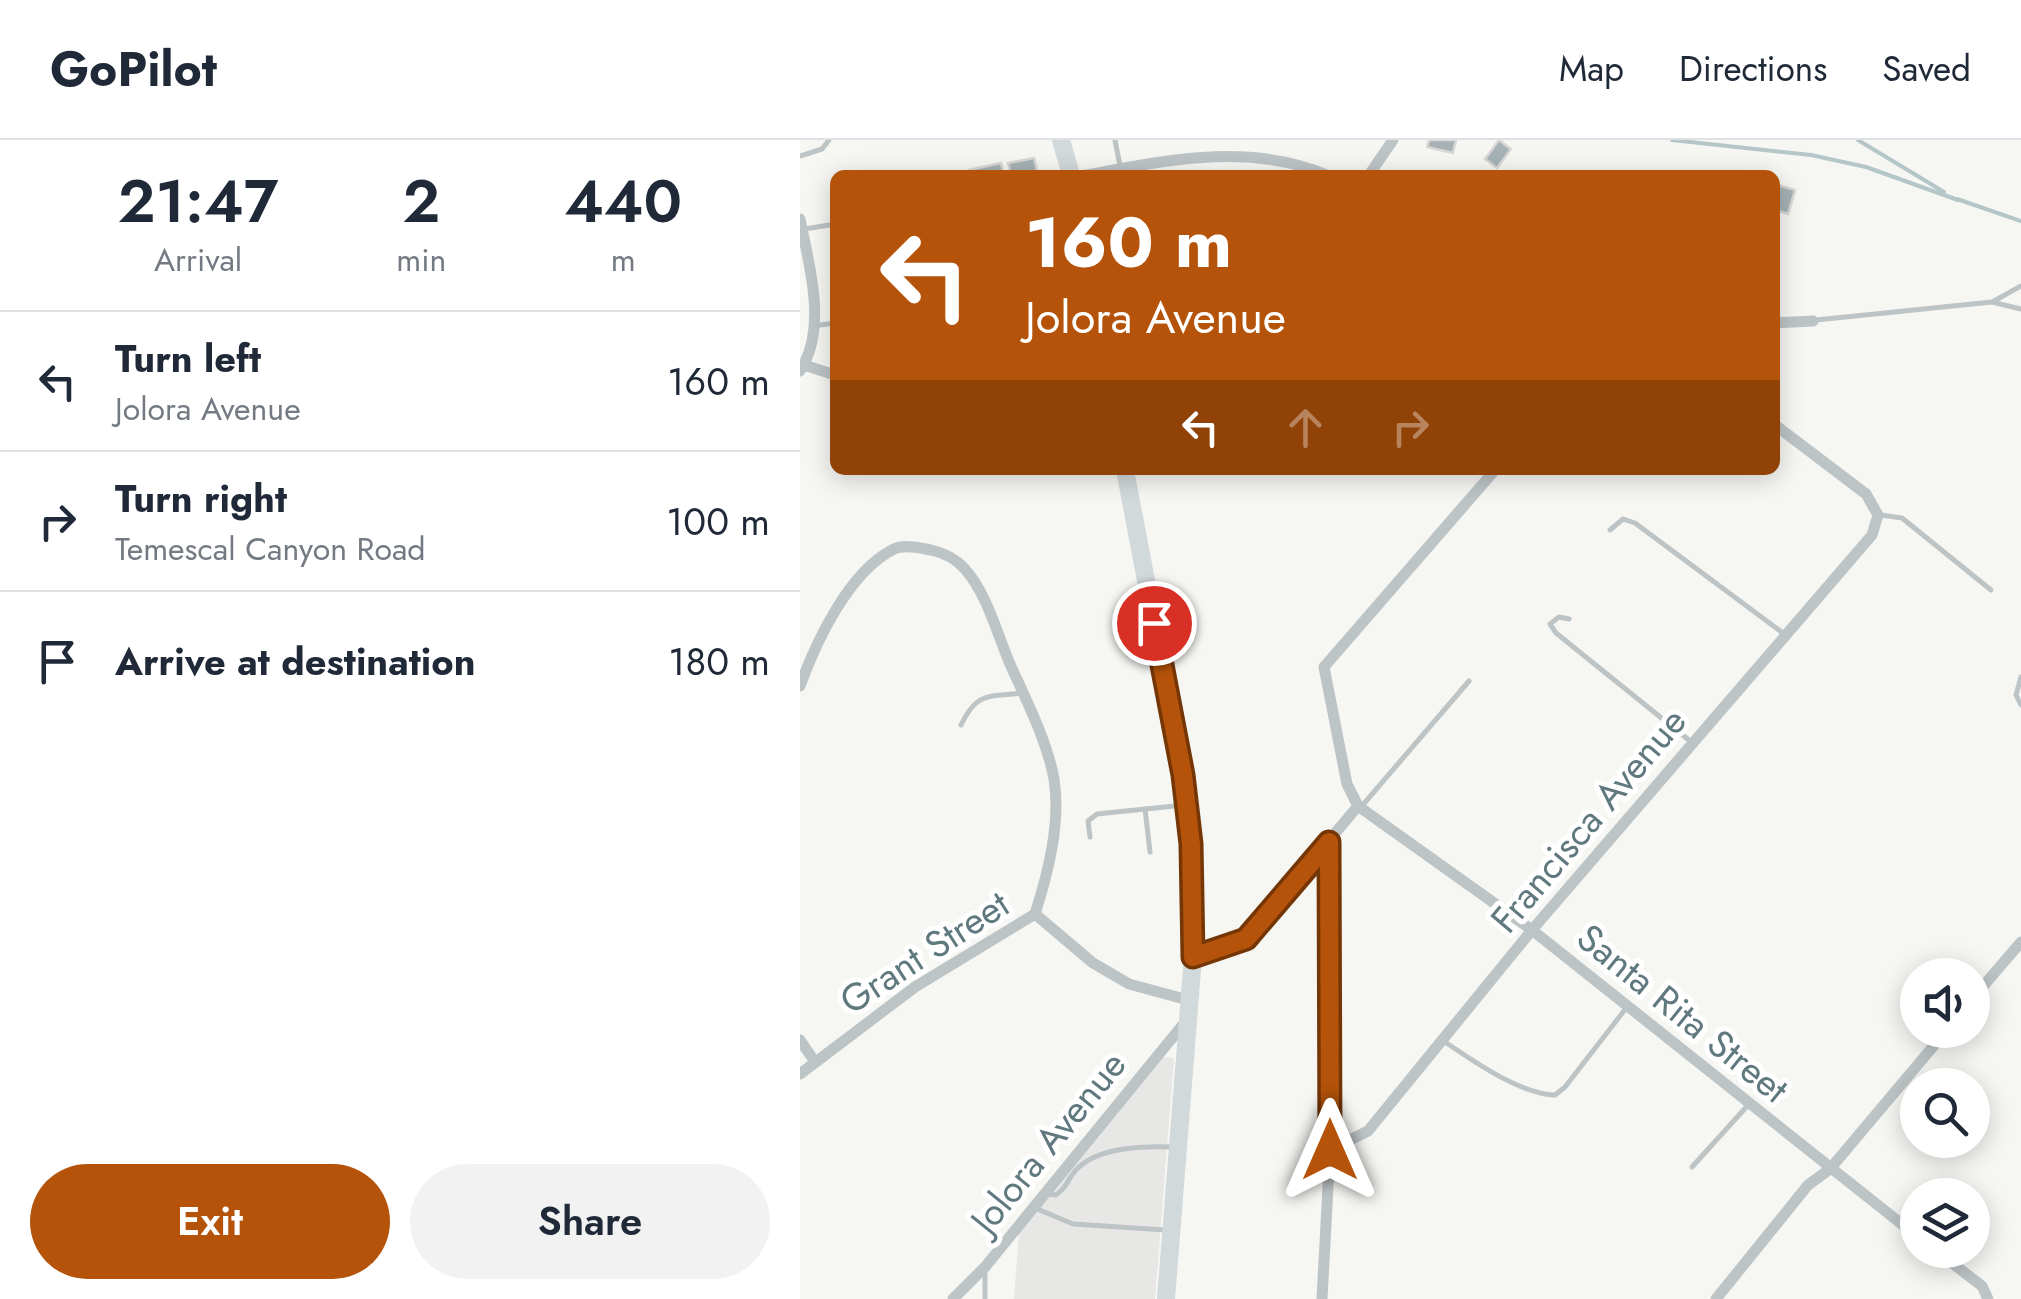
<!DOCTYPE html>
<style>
body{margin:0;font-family:Jost,sans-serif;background:#f2f2f3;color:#1f2937;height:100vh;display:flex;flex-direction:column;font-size:38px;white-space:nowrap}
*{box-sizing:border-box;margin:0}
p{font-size:32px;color:#747a83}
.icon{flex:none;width:55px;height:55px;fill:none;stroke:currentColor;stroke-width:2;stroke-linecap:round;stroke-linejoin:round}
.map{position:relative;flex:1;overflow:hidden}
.panel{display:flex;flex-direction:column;background:#fff;width:800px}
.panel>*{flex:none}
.guide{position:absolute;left:30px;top:30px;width:950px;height:305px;border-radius:15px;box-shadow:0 5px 25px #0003;background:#b45309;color:#fff;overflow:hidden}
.buttons{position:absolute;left:1100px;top:818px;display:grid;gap:20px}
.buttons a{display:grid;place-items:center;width:90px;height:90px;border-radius:50%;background:#fff;box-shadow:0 5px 25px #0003;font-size:50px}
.pin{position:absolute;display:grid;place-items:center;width:85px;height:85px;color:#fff;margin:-42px;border:5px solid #fff;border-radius:50%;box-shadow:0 2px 10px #0007}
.me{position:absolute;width:110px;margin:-55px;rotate:0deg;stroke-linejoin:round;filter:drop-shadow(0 0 8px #0008)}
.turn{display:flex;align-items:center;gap:35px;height:210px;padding:0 30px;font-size:45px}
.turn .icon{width:130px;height:130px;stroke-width:2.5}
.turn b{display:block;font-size:70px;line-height:85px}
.lanes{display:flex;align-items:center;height:95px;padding:0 30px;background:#0003;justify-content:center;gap:50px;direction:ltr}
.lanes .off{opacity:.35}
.eta{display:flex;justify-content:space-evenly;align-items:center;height:170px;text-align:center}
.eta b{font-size:60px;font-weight:600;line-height:70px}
.cta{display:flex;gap:20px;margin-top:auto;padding:20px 30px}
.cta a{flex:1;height:115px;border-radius:60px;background:#b45309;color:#fff;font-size:40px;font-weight:600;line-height:115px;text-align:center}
.cta a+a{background:#f2f2f3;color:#1f2937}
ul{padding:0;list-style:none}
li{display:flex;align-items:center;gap:30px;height:140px;padding:0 30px;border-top:2px solid #e0e1e3}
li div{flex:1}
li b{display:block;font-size:38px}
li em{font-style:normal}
header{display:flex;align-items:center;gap:60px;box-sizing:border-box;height:140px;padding:0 50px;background:#fff;border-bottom:2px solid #e0e1e3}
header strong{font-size:48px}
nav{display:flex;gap:55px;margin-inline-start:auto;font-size:35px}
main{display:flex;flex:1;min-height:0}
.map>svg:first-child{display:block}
.built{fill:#e7e7e6}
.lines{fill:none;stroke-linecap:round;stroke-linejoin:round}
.stream{stroke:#b4c6c7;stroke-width:4}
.building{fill:#a6b2b5;stroke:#d8d7d5;stroke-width:2.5}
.lane{stroke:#bdc4c6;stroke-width:5}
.street{stroke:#bdc4c6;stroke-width:11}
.primary{stroke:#d2d9db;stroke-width:18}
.route-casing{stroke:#753606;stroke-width:25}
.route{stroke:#b45309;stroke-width:18}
.labels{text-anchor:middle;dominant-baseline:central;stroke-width:10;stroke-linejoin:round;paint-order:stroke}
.street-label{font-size:38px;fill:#60797f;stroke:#fff}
</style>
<header>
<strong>GoPilot</strong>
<nav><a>Map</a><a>Directions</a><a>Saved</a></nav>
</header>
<main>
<section class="panel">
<div class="eta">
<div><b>21:47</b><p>Arrival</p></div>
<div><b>2</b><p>min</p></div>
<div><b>440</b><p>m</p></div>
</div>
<ul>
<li><svg class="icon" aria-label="left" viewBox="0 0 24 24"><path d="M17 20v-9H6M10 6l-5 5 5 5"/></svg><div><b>Turn left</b><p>Jolora Avenue</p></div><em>160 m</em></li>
<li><svg class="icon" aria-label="right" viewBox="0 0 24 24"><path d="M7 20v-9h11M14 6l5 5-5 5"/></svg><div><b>Turn right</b><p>Temescal Canyon Road</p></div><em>100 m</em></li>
<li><svg class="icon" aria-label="arrive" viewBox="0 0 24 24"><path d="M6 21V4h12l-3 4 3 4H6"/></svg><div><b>Arrive at destination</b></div><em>180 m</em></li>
</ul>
<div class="cta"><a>Exit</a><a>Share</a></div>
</section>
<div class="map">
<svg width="1221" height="1159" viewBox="0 0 1221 1159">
<rect width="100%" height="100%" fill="#f6f6f3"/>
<!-- built -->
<polygon class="built" points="368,917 374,919 355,1159 214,1159 219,1093 363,918"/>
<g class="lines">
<!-- stream -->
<g class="stream">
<polyline points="872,0 1011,15 1066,27 1158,60"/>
<polyline points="1058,0 1144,52"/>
<polyline points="1157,59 1221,81"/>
</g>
</g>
<!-- building -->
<g class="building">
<polygon points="629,0 656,0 653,13 627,7"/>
<polygon points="699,0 711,9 697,28 685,19"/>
<polygon points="234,18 238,35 211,35 208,23"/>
<polygon points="201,23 204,35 170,35 169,30"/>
<polygon points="975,44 995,50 988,74 975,70"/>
</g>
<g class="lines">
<!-- lane -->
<g class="lane">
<polyline points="315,0 320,26"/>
<polyline points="0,16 22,9 29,0"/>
<polyline points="5,89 35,84"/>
<polyline points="1194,161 1221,146"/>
<polyline points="1016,180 1192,162 1221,169"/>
<polyline points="13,186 35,183"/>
<polyline points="1081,375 1102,378 1191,450"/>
<polyline points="810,390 823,379 835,383 983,493"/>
<polyline points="769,479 759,477 750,484 756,493 890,601"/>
<polyline points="1221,537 1216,555 1221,565"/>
<path d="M161 585C177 551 189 557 223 553"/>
<polyline points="561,667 669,541"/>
<polyline points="345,669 350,712"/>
<polyline points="290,697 288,681 297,674 384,665"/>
<path d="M645 902C673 921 720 954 755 955L765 947 827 867"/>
<polyline points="892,1027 949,964"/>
<path d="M248 1054 256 1055C267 1048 267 1040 275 1031 297 1006 345 1006 374 1007"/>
<polyline points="235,1068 273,1084 365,1090"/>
<polyline points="185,1159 185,1130"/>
</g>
<!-- street -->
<g class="street">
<path d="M286 35C368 20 447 2 527 35"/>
<polyline points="569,35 593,0"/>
<path d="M0 79C9 125 28 188 0 231"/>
<polyline points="975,183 1013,181"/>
<polyline points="4,225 35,235"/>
<path d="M0 546C16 502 49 431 94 409 104 404 120 408 131 410 144 413 155 418 164 428 187 453 197 494 210 524 226 560 247 600 254 639 261 683 248 733 235 774"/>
<polyline points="558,666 732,790 1118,1097"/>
<polyline points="558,666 547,644 524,527 695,330"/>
<polyline points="235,774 293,823 329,844 388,860"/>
<polyline points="393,817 446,799 558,666"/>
<polyline points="1172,859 1221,802"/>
<polyline points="0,900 15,922"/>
<polyline points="0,934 115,847 235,774"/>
<polyline points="530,1010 568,991 732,790 1072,395 1078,375 1066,354 975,285"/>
<polyline points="1135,1110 1182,1146 1188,1159"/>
<polyline points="153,1159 185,1127 386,881"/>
<polyline points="522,1159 530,1010 529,702"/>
<polyline points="916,1159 1008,1045 1030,1029 1147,890"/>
</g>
<!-- primary -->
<g class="primary">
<polyline points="261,0 271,35"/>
<polyline points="325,330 383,635 391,704 393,817 366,1159"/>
</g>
</g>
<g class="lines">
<!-- route casing -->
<g class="route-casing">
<polyline id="route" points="354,483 383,635 391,704 393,817 446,799 529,702 530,1010"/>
</g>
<!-- route -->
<use href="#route" class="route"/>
</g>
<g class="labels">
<!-- street labels -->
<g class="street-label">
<text transform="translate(788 680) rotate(-50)">Francisca Avenue</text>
<text transform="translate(124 812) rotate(-33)">Grant Street</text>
<text transform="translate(883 873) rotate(39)">Santa Rita Street</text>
<text transform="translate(248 1002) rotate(-51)">Jolora Avenue</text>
</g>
</g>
</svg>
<div class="buttons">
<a><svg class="icon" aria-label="sound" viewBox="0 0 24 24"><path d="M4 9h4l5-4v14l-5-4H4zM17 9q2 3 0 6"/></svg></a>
<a><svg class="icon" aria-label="search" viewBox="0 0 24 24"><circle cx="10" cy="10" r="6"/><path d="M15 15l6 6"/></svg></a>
<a><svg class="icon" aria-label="layers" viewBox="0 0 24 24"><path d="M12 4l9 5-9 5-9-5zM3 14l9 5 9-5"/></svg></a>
</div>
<div class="pin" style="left:354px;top:483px;background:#d93025"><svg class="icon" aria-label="arrive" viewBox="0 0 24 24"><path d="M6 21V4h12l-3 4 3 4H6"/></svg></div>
<svg class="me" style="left:530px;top:1010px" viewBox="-20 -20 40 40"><path d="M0-17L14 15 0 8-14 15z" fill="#b45309" stroke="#fff" stroke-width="4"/></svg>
<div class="guide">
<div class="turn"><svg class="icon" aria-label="left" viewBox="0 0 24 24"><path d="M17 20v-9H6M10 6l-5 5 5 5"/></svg><div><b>160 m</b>Jolora Avenue</div></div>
<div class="lanes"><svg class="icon" aria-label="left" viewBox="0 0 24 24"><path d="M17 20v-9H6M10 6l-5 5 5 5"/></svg><svg class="icon off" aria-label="ahead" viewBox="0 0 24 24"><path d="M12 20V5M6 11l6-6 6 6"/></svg><svg class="icon off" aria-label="right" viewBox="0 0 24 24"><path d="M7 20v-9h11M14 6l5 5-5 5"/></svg></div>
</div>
</div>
</main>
